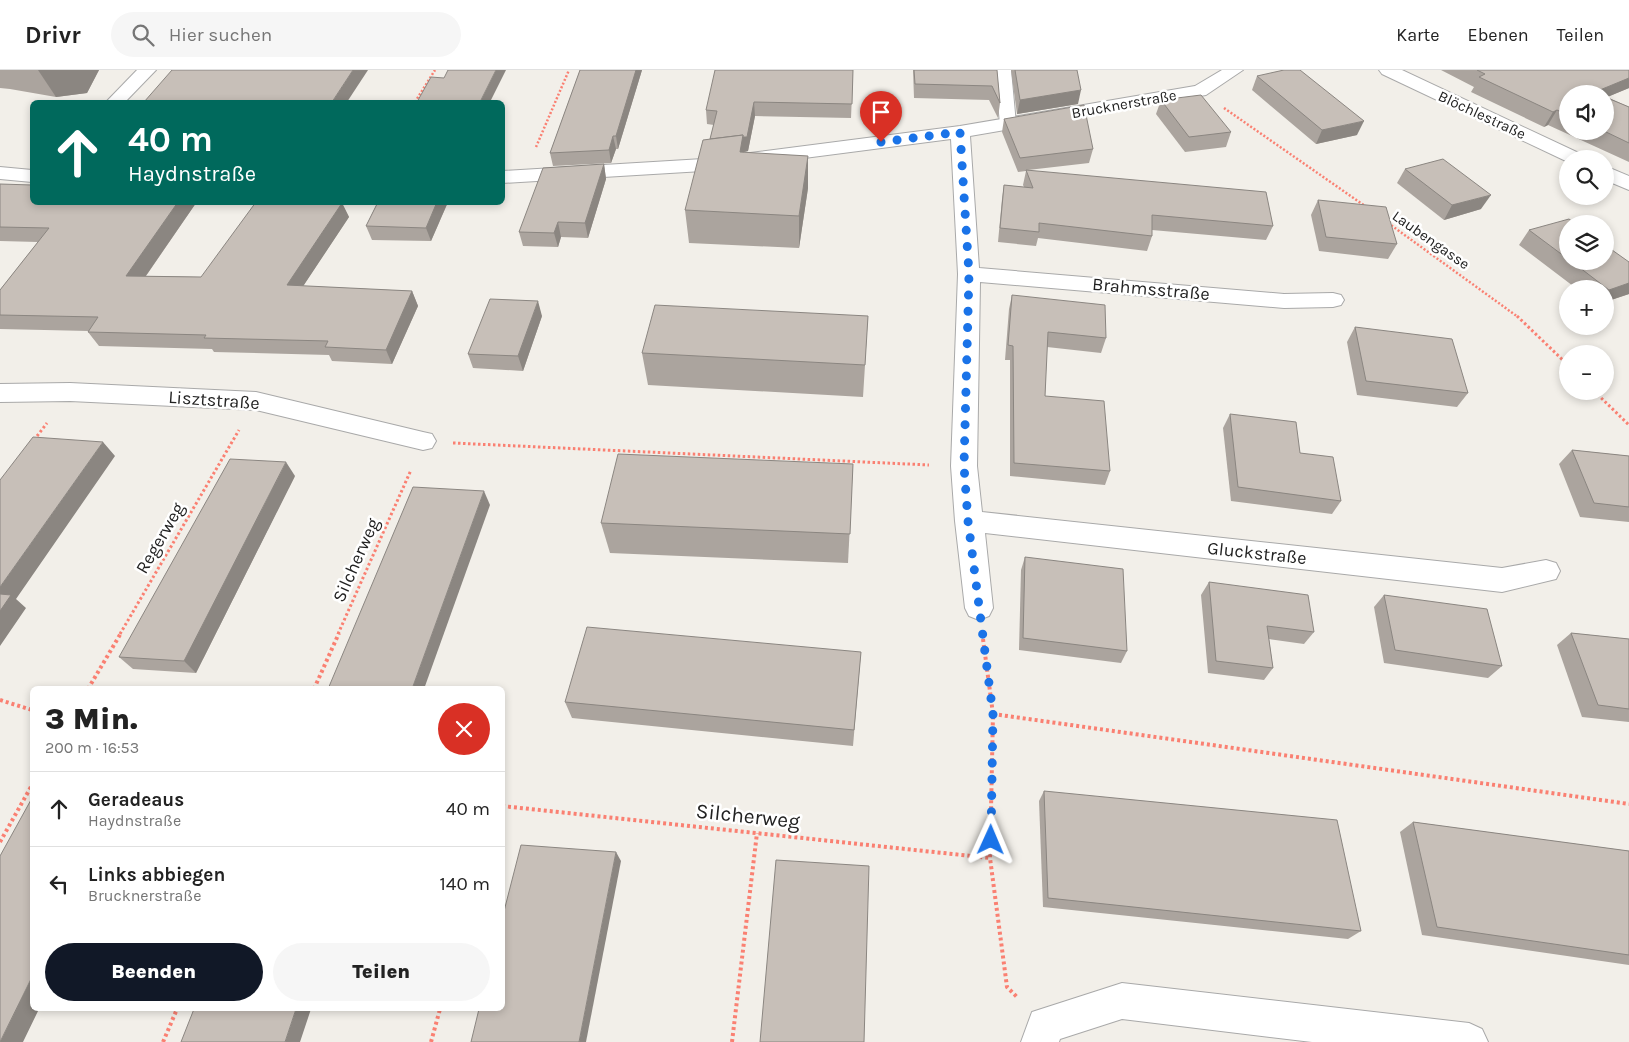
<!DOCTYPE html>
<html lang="de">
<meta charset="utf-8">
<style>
body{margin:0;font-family:Karla,sans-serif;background:#f6f6f6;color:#222;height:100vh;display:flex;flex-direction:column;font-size:19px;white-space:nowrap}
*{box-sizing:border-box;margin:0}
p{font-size:16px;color:#767676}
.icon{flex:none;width:28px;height:28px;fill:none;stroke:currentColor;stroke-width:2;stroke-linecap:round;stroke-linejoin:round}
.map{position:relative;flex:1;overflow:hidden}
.details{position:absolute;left:30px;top:616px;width:475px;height:325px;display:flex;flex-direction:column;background:#fff;border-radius:8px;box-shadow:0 2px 8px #0003}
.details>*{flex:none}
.hud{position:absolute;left:30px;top:30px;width:475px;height:105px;border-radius:8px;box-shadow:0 2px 8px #0003;background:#00695c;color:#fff;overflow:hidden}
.fabs{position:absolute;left:1559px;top:15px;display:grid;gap:10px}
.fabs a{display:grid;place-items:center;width:55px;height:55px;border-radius:50%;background:#fff;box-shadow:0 2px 8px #0003;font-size:25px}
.pin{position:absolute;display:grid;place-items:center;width:42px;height:42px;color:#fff;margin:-51px -21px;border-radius:50% 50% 50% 0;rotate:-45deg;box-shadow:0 0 5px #0007}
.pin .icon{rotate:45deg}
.me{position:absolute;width:55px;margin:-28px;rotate:1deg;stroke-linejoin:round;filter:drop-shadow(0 0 4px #0008)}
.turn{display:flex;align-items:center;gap:18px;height:105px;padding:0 15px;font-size:22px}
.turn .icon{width:65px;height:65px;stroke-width:2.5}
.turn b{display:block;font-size:35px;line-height:42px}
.round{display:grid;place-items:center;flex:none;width:52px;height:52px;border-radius:26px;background:#f6f6f6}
.headline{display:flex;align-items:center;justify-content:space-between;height:85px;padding:0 15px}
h1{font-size:30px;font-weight:800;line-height:38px}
.button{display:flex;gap:10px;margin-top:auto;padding:10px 15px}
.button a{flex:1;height:58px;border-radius:30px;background:#111827;color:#fff;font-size:20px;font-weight:800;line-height:58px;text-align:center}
.button a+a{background:#f6f6f6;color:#222}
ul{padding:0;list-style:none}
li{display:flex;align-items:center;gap:15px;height:75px;padding:0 15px;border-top:1px solid #e0e0e0}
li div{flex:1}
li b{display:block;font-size:19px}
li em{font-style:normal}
header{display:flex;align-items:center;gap:30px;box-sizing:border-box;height:70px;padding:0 25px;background:#fff;border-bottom:1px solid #e0e0e0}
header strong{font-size:24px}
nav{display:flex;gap:28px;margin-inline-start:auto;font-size:18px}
.search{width:350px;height:45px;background:#f6f6f6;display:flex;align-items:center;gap:12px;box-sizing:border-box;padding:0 18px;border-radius:28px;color:#767676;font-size:19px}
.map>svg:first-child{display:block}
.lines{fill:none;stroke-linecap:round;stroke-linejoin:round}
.lane-casing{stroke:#a9a9a9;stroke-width:2}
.street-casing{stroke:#a9a9a9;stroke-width:2}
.path-far2{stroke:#fa8072;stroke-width:2.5;stroke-dasharray:2 2;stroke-linecap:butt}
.path-far1{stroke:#fa8072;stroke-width:3;stroke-dasharray:2.5 2.5;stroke-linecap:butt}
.path{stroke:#fa8072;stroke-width:4;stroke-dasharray:3 3;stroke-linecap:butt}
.lane{fill:#fff;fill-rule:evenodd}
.street{fill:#fff;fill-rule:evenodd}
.wall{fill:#aba49e;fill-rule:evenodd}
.shaded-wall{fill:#8b8681}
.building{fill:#c7bfb8;stroke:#8b8681}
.route{stroke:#1a73e8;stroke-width:9;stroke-dasharray:0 16.2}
.labels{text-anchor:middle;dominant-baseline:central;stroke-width:5;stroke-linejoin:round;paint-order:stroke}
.far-street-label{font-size:15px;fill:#222;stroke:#fff}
.street-label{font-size:18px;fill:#222;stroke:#fff}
.near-street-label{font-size:21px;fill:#222;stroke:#fff}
</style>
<header>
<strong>Drivr</strong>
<div class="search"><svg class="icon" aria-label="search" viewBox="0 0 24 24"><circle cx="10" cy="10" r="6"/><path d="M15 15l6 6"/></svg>Hier suchen</div>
<nav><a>Karte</a><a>Ebenen</a><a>Teilen</a></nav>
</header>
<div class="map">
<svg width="1629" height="972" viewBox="0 0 1629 972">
<rect width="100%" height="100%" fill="#f2efe9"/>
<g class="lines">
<!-- lane casing -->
<g class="lane-casing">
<polygon id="lane" points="995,0 1011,0 1016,54 1014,57 1002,57 1000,54"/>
</g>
<!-- street casing -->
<g class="street-casing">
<g id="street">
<polygon points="137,0 156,0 125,32 106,32"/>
<polygon points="1222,0 1243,0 1206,25 1200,26 970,66 979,198 1284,224 1333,223 1341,225 1344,230 1341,235 1333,237 1284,238 980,212 977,396 982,442 1502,498 1546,490 1556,493 1560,501 1556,509 1502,522 985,463 993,538 989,546 979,550 969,546 965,538 955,451 951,396 958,204 951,69 703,101 502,113 502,101 703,89 960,56 1195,16"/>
<polygon points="1379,0 1402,0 1583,85 1586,89 1568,89 1568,92 1382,4"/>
<polygon points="1605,96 1629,106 1629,120 1605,110"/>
<polygon points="0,97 32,100 32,112 0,109"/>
<polygon points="70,313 256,322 423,362 432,364 436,371 432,378 423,380 256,340 70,331 0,332 0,314"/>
<polygon points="1122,913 1469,953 1482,959 1488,972 1312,972 1122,949 1060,969 1059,972 1021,972 1032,942"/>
</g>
</g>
<!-- path-far2 -->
<g class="path-far2">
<polyline points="415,32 435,0"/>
<polyline points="1224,38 1365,136"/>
<polyline points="536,77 569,0"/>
<polyline points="1388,153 1518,247"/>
</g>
<!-- path-far1 -->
<g class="path-far1">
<polyline points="1517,246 1568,295"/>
<polyline points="1594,321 1629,355"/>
<polyline points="34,370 47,353"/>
<polyline points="453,373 929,395"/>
<polyline points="120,564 239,360"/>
<polyline points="338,564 411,400"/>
</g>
<!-- path -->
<g class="path">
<polyline points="983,569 993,644 990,788 1007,917 1018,928"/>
<polyline points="88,619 121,563"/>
<polyline points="314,619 339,563"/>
<polyline points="0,630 32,640"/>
<polyline points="993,644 1629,734"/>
<polyline points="502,736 990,788"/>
<polyline points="0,772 32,715"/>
<polyline points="163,972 177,939"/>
<polyline points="431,972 440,939"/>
<polyline points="732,972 757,763"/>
</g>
<!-- lane -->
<use href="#lane" class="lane"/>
<!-- street -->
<use href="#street" class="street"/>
</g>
<!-- wall -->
<g class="wall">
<polygon points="0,0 99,0 87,23 56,27 10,19 0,18"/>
<polygon points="580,0 642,0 618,79 616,79 611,93 553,96 550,83"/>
<polygon points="853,0 851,48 755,46 748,81 744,82 744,83 808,86 808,118 799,178 689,173 685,140 710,69 714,55 707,54 706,40"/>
<polygon points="913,0 997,0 1000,33 998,48 989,30 914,28"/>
<polygon points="1011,0 1077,0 1078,34 1017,44"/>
<path d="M1441 0H1629V18L1607 27 1629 37V92L1548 55 1544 57 1471 22 1474 17ZM1568 24 1605 61H1568Z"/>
<polygon points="1257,6 1357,65 1316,74 1252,20"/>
<polygon points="1161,30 1231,62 1226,77 1185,82 1156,44"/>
<polygon points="1004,49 1093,79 1089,93 1028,100 1273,156 1266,170 1152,160 1152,166 1147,181 1038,168 1036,176 998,172 1002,129 1004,115 1024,117 1023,115 1026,101 1018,102 1002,62"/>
<polygon points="604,94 606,109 588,168 561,167 558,177 523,176 519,162"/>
<polygon points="1405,99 1481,139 1444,150 1397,113"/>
<polygon points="0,114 196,133 146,206 201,207 342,133 349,147 303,216 412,221 418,236 392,294 332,291 329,285 214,282 212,279 99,276 88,262 89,261 0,259 0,220 38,172 0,171"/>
<polygon points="1318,130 1397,174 1388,189 1319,181 1311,145"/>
<polygon points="378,132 448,132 431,171 372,170 366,156"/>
<polygon points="1568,154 1568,191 1629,192 1629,224 1605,232 1605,219 1577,219 1519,175 1529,160"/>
<polygon points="1012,225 1106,268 1101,283 1047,277 1045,326 1110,401 1105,415 1010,406 1010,290 1005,290 1009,239"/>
<polygon points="542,246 523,301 473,298 468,284"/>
<polygon points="868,246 863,327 648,315 642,283"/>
<polygon points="1355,257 1468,323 1457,337 1357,325 1347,272"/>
<polygon points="1230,344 1341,431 1332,444 1231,431 1223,358"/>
<polygon points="1572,380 1629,386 1629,452 1580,447 1559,394"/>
<polygon points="853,394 848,493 610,483 601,453"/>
<polygon points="295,406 196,603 133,599 119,587"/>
<polygon points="1025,487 1127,581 1121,593 1019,580 1021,500"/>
<polygon points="1209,512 1314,562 1304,574 1269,569 1273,598 1264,610 1208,603 1201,525"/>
<polygon points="1384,525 1502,596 1488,608 1384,593 1374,537"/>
<polygon points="1571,563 1629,569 1629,652 1582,647 1557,575"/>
<polygon points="861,582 853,676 572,648 565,632"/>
<polygon points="1044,721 1361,861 1348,869 1043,837 1039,731"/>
<polygon points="1413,752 1629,781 1629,895 1422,865 1400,762"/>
</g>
<!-- shaded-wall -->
<g class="shaded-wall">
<polygon points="38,0 99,0 87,23 56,27"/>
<polygon points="353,0 368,0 347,32 332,32"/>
<polygon points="496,0 506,0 490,32 480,32"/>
<polygon points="636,0 642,0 618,79 616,66"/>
<polygon points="1629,8 1629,18 1605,28 1605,24 1594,24 1595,22"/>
<polygon points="1081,20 1078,34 1017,44 1020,30"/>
<polygon points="754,32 755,46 748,81 744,82 745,97 711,86"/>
<polygon points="1557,40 1548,55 1544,57 1553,42"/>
<polygon points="1364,51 1357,65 1316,74 1322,60"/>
<polygon points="613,66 616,79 611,93 609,80"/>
<polygon points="808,86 808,118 799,178 799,146"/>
<polygon points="604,94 606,109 588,168 585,153"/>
<polygon points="1491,125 1481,139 1444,150 1452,135"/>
<polygon points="178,132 195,132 196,133 136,220 126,206"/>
<polygon points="437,132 448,132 431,171 426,158"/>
<polygon points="342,133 349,147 294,230 287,215"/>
<polygon points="558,152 561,167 558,177 554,163"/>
<polygon points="1629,213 1629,224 1605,232 1605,224 1609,220"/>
<polygon points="412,221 418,236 392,294 386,280"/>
<polygon points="538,231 542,246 523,301 518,286"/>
<polygon points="103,372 115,386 16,529 26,538 0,576 0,517"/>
<polygon points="286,392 295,406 196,603 184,591"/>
<polygon points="484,421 490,435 424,619 412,619"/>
<polygon points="616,782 621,791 586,972 579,972"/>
<polygon points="32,907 32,939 39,939 23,972 0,972"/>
<polygon points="296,939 311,939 300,972 285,972"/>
</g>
<!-- building -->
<g class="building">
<polygon points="172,0 353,0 332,32 144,32"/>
<polygon points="448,0 496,0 480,32 417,32 431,7 444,8"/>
<polygon points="580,0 636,0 616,66 613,66 609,80 550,83"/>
<polygon points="715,0 853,0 852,34 754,32 747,67 743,67 743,65 710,69 717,41 706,40"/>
<polygon points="914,0 997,0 1000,33 992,16 915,14"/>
<polygon points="1015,0 1077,0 1081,20 1020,30"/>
<polygon points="1284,0 1300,0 1364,51 1322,60 1257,6"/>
<polygon points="1477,0 1629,0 1629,8 1595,22 1598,24 1568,24 1568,45 1557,40 1553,42 1479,7 1485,4"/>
<polygon points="1201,25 1231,62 1189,67 1161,30"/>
<polygon points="1605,27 1629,37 1629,73 1604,61 1605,61"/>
<polygon points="1084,35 1093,79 1020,88 1004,49"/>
<polygon points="743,65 740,82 808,86 799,146 685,140 703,70"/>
<polygon points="1443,89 1491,125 1452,135 1405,99"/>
<polygon points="604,94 585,153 558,152 554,163 519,162 543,98"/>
<polygon points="1026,100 1266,122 1273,156 1152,145 1152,166 1039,153 1039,162 1000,158 1004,115 1033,118"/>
<polygon points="0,114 32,115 32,132 178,132 126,206 201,207 256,132 342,133 287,215 412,221 386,280 325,277 328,271 204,268 206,265 88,262 98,247 0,245 0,220 49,158 0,157"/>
<polygon points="1318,130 1386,137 1397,174 1326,167"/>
<polygon points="378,132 437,132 426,158 366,156"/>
<polygon points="1569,149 1576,154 1568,154 1568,189 1529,160"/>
<polygon points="1605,175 1629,192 1629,213 1609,220 1571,191 1605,191"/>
<polygon points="1012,225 1105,235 1106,268 1048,262 1045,326 1104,331 1110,401 1014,393 1013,276 1008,275"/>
<polygon points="490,229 538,231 518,286 468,284"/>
<polygon points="655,235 868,246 865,295 642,283"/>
<polygon points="1355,257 1452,269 1468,323 1366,311"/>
<polygon points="1230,344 1296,352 1300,383 1333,387 1341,431 1238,417"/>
<polygon points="33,367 103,372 0,517 0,410"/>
<polygon points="1572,380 1629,386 1629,437 1594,433"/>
<polygon points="618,384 853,394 850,464 601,453"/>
<polygon points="230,389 286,392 184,591 119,587"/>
<polygon points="413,417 484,421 412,619 328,619"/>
<polygon points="1025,487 1123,499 1127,581 1023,568"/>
<polygon points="1209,512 1308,525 1314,562 1267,556 1273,598 1216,591"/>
<polygon points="0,524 11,525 0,541"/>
<polygon points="1384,525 1487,539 1502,596 1395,580"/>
<polygon points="587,557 861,582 854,660 565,632"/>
<polygon points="1571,563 1629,569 1629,639 1598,635"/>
<polygon points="1044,721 1337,750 1361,861 1048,828"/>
<polygon points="32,728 32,907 0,972 0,786"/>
<polygon points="1413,752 1629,781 1629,885 1437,857"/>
<polygon points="521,775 616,782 579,972 471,972 479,939 502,939 502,849"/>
<polygon points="776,790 869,796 864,972 760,972"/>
<polygon points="194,939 296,939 285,972 181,972"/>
</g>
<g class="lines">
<!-- route -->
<polyline class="route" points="881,72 960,62 969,204 964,396 968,451 993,644 991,770"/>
</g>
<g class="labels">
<!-- far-street labels -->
<g class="far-street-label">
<text transform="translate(1124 34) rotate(-10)">Brucknerstraße</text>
<text transform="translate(1482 45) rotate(25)">Blöchlestraße</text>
<text transform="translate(1431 170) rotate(35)">Laubengasse</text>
</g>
<!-- street labels -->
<g class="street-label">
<text transform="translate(1151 219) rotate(5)">Brahmsstraße</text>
<text transform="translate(214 330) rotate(4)">Lisztstraße</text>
<text transform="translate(160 468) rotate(-60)">Regerweg</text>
<text transform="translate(1257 483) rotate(6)">Gluckstraße</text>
<text transform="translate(356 490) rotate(-66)">Silcherweg</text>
</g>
<!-- near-street labels -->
<g class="near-street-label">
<text transform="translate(748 746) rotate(6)">Silcherweg</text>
</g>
</g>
</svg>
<div class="fabs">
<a><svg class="icon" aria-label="sound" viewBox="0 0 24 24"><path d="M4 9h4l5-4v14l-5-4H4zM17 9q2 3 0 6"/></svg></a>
<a><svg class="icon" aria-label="search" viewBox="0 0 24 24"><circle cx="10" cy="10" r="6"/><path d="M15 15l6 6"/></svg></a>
<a><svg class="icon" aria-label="layers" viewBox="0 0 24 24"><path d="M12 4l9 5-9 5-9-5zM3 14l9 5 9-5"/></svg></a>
<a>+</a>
<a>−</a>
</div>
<div class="pin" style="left:881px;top:72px;background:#d93025"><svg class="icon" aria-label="arrive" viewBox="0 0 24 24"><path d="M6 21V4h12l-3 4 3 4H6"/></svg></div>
<svg class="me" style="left:991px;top:770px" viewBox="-20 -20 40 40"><path d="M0-17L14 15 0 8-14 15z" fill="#1a73e8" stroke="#fff" stroke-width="4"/></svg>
<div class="hud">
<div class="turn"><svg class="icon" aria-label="ahead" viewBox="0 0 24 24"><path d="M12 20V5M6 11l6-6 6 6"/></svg><div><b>40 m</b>Haydnstraße</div></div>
</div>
<section class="details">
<div class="headline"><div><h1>3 Min.</h1><p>200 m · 16:53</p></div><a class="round" style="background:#d93025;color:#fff"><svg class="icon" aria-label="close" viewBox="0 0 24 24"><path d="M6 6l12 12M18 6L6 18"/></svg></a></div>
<ul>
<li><svg class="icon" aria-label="ahead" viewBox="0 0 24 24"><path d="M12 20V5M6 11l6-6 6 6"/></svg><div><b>Geradeaus</b><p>Haydnstraße</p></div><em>40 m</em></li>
<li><svg class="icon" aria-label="left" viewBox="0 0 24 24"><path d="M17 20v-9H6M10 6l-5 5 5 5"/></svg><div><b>Links abbiegen</b><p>Brucknerstraße</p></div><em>140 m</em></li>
</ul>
<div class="button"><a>Beenden</a><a>Teilen</a></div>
</section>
</div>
